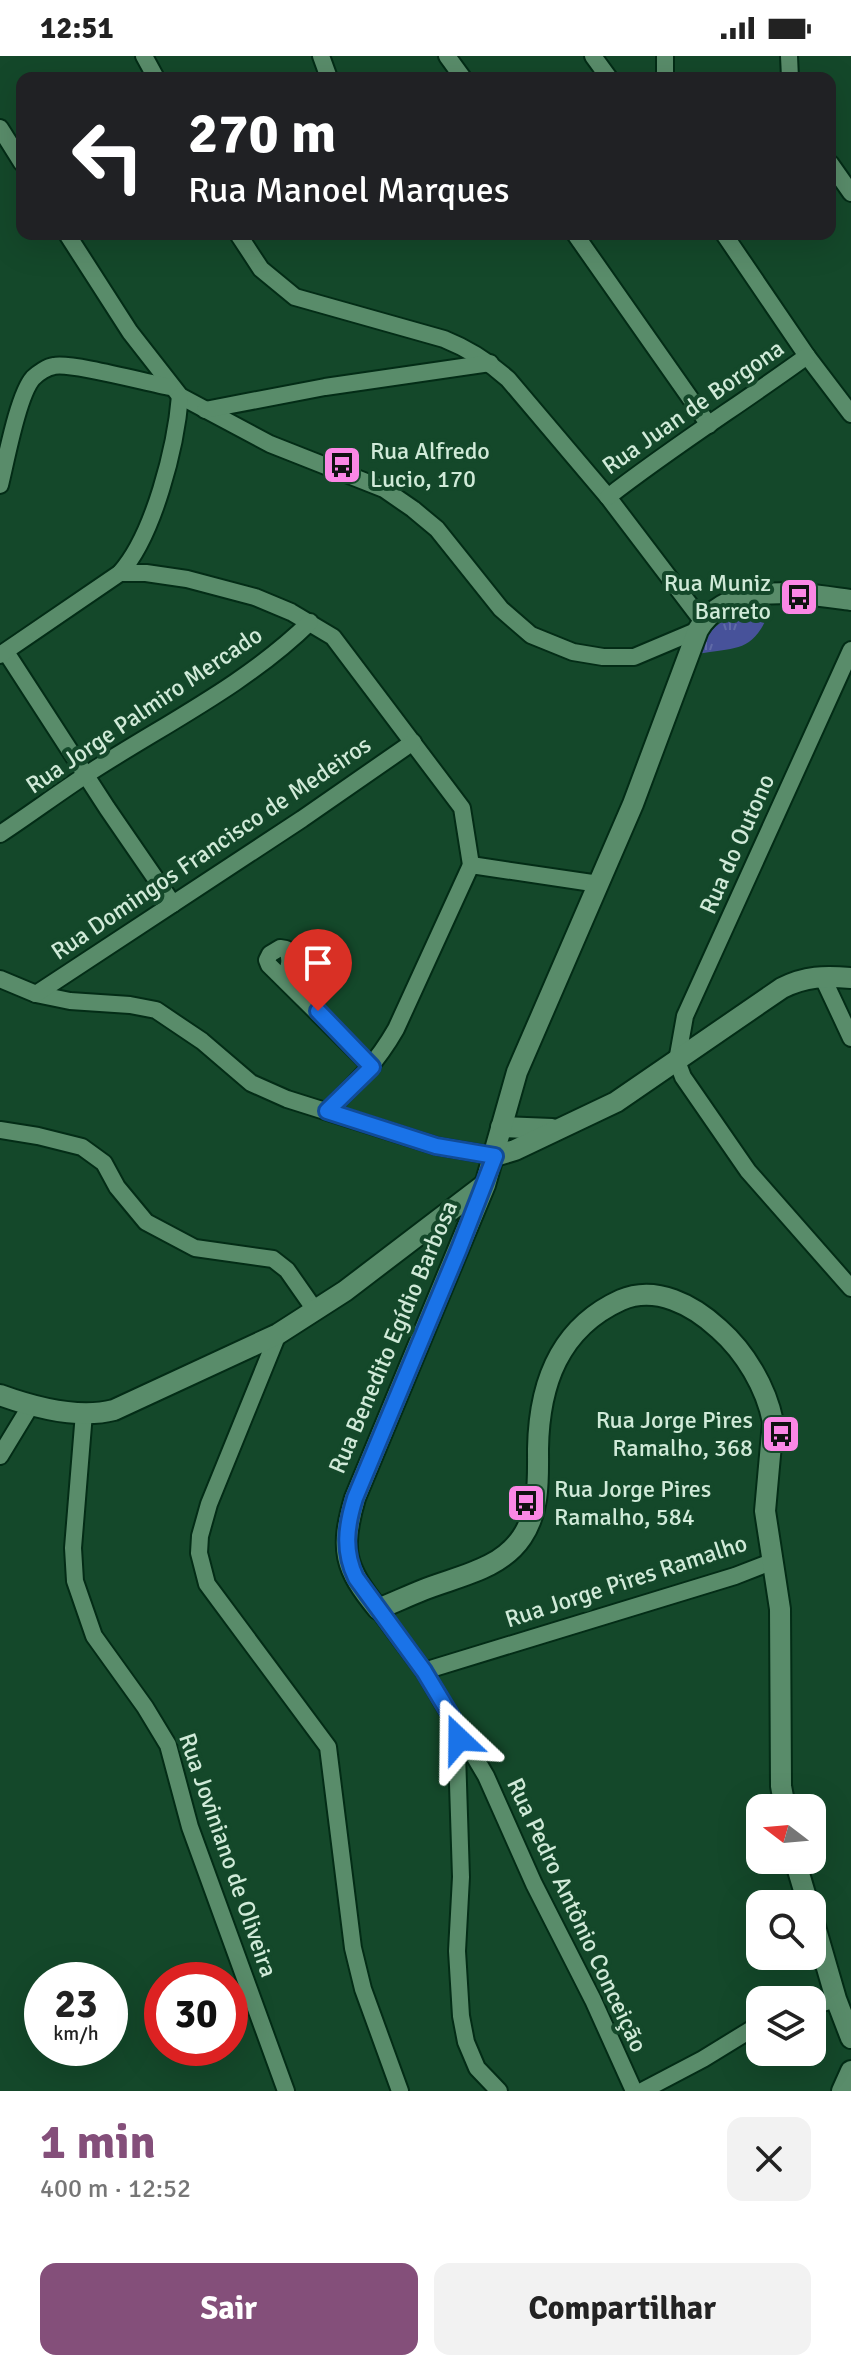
<!DOCTYPE html>
<html lang="pt">
<meta charset="utf-8">
<style>
body{margin:0;font-family:Signika,sans-serif;background:#f2f2f2;color:#222;height:100vh;display:flex;flex-direction:column;font-size:30px;white-space:nowrap}
*{box-sizing:border-box;margin:0}
p{font-size:26px;color:#767676}
.icon{flex:none;width:44px;height:44px;fill:none;stroke:currentColor;stroke-width:2;stroke-linecap:round;stroke-linejoin:round}
.map{position:relative;height:2035px;overflow:hidden}
.panel{display:flex;flex-direction:column;background:#fff;flex:1}
.panel>*{flex:none}
.guide{position:absolute;left:16px;top:16px;width:820px;height:168px;border-radius:16px;box-shadow:0 8px 32px #0002;background:#202124;color:#fff;overflow:hidden}
.needle{width:52px;rotate:286deg}
.tools{position:absolute;left:746px;top:1738px;display:grid;gap:16px}
.tools a{display:grid;place-items:center;width:80px;height:80px;border-radius:16px;background:#fff;box-shadow:0 8px 32px #0002;font-size:40px}
.speed{position:absolute;left:24px;top:1906px;display:flex;gap:16px;font-size:40px;font-weight:700;text-align:center}
.speed>*{display:grid;place-content:center;width:104px;height:104px;border-radius:50%;background:#fff;box-shadow:0 8px 32px #0002;line-height:1}
.speed small{font-size:20px;font-weight:400}
.speed .limit{border:12px solid #d22;background:#fff;color:#111}
.pin{position:absolute;display:grid;place-items:center;width:68px;height:68px;color:#fff;margin:-82px -34px;border-radius:50% 50% 50% 0;rotate:-45deg;box-shadow:0 0 8px #0007}
.pin .icon{rotate:45deg}
.me{position:absolute;width:88px;margin:-44px;rotate:337deg;stroke-linejoin:round;filter:drop-shadow(0 0 6px #0008)}
.turn{display:flex;align-items:center;gap:28px;height:168px;padding:0 40px;font-size:36px}
.turn .icon{width:104px;height:104px;stroke-width:2.5}
.turn b{display:block;font-size:56px;line-height:68px}
.round{display:grid;place-items:center;flex:none;width:84px;height:84px;border-radius:16px;background:#f2f2f2}
.head{display:flex;align-items:center;justify-content:space-between;height:136px;padding:0 40px}
h1{font-size:48px;font-weight:700;line-height:60px;color:#844f7a}
.primary-button{display:flex;gap:16px;margin-top:auto;padding:16px 40px}
.primary-button a{flex:1;height:92px;border-radius:16px;background:#844f7a;color:#fff;font-size:32px;font-weight:700;line-height:92px;text-align:center}
.primary-button a+a{background:#f2f2f2;color:#222}
.status{display:flex;justify-content:space-between;align-items:center;height:56px;padding:0 40px;background:#fff;direction:ltr}
.status svg{height:22px;fill:currentColor}
.map>svg:first-child{display:block}
.grass{fill:url(#grass-tufts)}
.lines{fill:none;stroke-linecap:round;stroke-linejoin:round}
.minor-casing{stroke:#032c16;stroke-width:20}
.tertiary-casing{stroke:#032c16;stroke-width:24}
.minor{stroke:#598c6a;stroke-width:16}
.tertiary{stroke:#598c6a;stroke-width:20}
.route-casing{stroke:#114b97;stroke-width:20}
.route{stroke:#1a73e8;stroke-width:14}
.labels{text-anchor:middle;dominant-baseline:central;stroke-width:8;stroke-linejoin:round;paint-order:stroke}
.street-label{font-size:24px;fill:#d0ead8;stroke:#14482a}
.poi-label{font-size:24px;fill:#d0ead8;stroke:#14482a;text-anchor:start}
</style>
<div class="status"><b>12:51</b><svg viewBox="0 0 49 12"><path d="M0 12V9h3v3zM5 12V6h3v6zM10 12V3h3v9zM15 12V0h3v12zM26 1h20v11H26zM47 4h2v5h-2z"/></svg></div>
<div class="map">
<svg width="851" height="2035" viewBox="0 0 851 2035">
<defs>
<pattern id="grass-tufts" width="24" height="20" patternUnits="userSpaceOnUse" patternTransform="scale(2)"><rect width="24" height="20" fill="#47529a"/><path d="M3 7l-1-3M5 7V3M7 7l1-3M15 17l-1-3M17 17v-4M19 17l1-3" fill="none" stroke="#606ba7"/></pattern>
</defs>
<rect width="100%" height="100%" fill="#14482a"/>
<!-- grass -->
<path class="grass" d="M772 551C752 598 740 590 697 598 710 566 739 551 772 551Z"/>
<g class="lines">
<!-- minor casing -->
<g class="minor-casing">
<g id="minor">
<polyline points="144,0 156,22"/>
<polyline points="321,0 329,22"/>
<polyline points="447,0 463,22"/>
<polyline points="593,0 609,22"/>
<polyline points="789,0 790,22"/>
<polyline points="665,22 665,0"/>
<polyline points="0,72 22,107"/>
<polyline points="830,107 851,137"/>
<polyline points="67,178 130,276 180,340 270,388 384,433 413,453 437,473 501,553 531,579 573,596 603,601 634,601 698,574"/>
<path d="M238 178 261 213 295 241 444 283C469 293 488 305 508 323L608 441 703 566"/>
<polyline points="575,178 709,369"/>
<polyline points="724,178 807,300 851,358"/>
<polyline points="205,354 325,331 490,307"/>
<path d="M0 429C6 405 18 339 33 322 38 317 47 311 54 310 71 306 148 327 170 331"/>
<path d="M608 441C672 391 741 348 807 300"/>
<path d="M120 517C154 479 176 390 180 340"/>
<polyline points="851,594 685,960 677,1005 683,1021 748,1115 851,1232"/>
<polyline points="6,596 107,752 173,848"/>
<polyline points="0,599 120,517 146,517 187,523 255,541 291,556 333,581 462,752 471,809"/>
<path d="M0 778C29 759 57 738 86 719 161 670 246 629 310 566"/>
<polyline points="822,920 851,982"/>
<path d="M284 922C289 912 292 903 286 893L280 892 270 898 267 904 269 909 372 1011"/>
<polyline points="0,923 36,938 70,945 130,949 156,954 202,985 251,1027 287,1043 436,1090 495,1100"/>
<polyline points="36,938 302,763 413,686"/>
<path d="M327 1055C356 1027 376 1008 396 973L471 809 599 828"/>
<polyline points="0,1074 38,1080 82,1091 104,1107 117,1131 146,1166 195,1192 273,1203 287,1214 315,1254"/>
<polyline points="278,1278 209,1448 200,1480 199,1497 207,1528 328,1691 353,1892 363,1933 400,2035"/>
<polyline points="84,1357 73,1492 75,1525 94,1580 145,1651 168,1689 190,1771 286,2035"/>
<polyline points="0,1400 31,1349"/>
<polyline points="378,1553 424,1615 486,1720 534,1828 593,1944 634,2035"/>
<polyline points="424,1615 735,1520 771,1506"/>
<polyline points="460,1675 457,1697 461,1821 457,1895 461,1960 466,1986 477,2012 499,2035"/>
<polyline points="812,1950 836,1943"/>
<polyline points="642,2035 703,2003 760,1968"/>
</g>
</g>
<!-- tertiary casing -->
<g class="tertiary-casing">
<g id="tertiary">
<polyline points="501,1071 552,1073"/>
<path d="M495 1100 515 1094 616 1046 782 932C806 920 824 920 851 922"/>
<path d="M0 1339C33 1351 79 1363 114 1354L278 1278 345 1235 484 1129"/>
<path d="M785 1752 781 1730 780 1553 765 1455 773 1366C766 1331 745 1296 719 1273 693 1249 656 1229 621 1244 559 1272 539 1328 538 1393 538 1423 540 1454 522 1481 500 1514 458 1520 423 1534 408 1540 393 1547 378 1553 344 1512 340 1493 355 1442L485 1129 517 1016 633 748 698 574C727 523 803 538 851 544"/>
<polyline points="795,1804 808,1848"/>
<polyline points="812,1860 836,1943 851,1982"/>
<polyline points="842,2035 851,2015"/>
</g>
</g>
<!-- minor -->
<use href="#minor" class="minor"/>
<!-- tertiary -->
<use href="#tertiary" class="tertiary"/>
</g>
<g class="lines">
<!-- route casing -->
<g class="route-casing">
<path id="route" d="M318 955 372 1011 327 1055 436 1090 495 1100 459 1193 355 1442C346 1471 343 1495 356 1522L424 1615 460 1675 459 1683"/>
</g>
<!-- route -->
<use href="#route" class="route"/>
</g>
<!-- icons -->
<defs>
<g id="bus-square" transform="scale(2)"><rect x="-9" y="-9" width="18" height="18" rx="4" fill="#fb87e5" stroke="#14482a"/><path d="M-5-6H5V4H4V6H2V4H-2V6H-4V4H-5ZM-3.5-4V0h7V-4ZM-3.5 1.2v1.5H-2V1.2ZM2 1.2v1.5H3.5V1.2Z" fill="#111"/></g>
</defs>
<g fill-rule="evenodd">
<use href="#bus-square" x="342" y="409"/>
<use href="#bus-square" x="799" y="541"/>
<use href="#bus-square" x="781" y="1378"/>
<use href="#bus-square" x="526" y="1447"/>
</g>
<g class="labels">
<!-- street labels -->
<g class="street-label">
<text transform="translate(693 351) rotate(-35)">Rua Juan de Borgona</text>
<text transform="translate(144 654) rotate(-34)">Rua Jorge Palmiro Mercado</text>
<text transform="translate(737 788) rotate(-66)">Rua do Outono</text>
<text transform="translate(211 792) rotate(-34)">Rua Domingos Francisco de Medeiros</text>
<text transform="translate(393 1281) rotate(-67)">Rua Benedito Egídio Barbosa</text>
<text transform="translate(626 1525) rotate(-18)">Rua Jorge Pires Ramalho</text>
<text transform="translate(228 1799) rotate(71)">Rua Joviniano de Oliveira</text>
<text transform="translate(577 1859) rotate(65)">Rua Pedro Antônio Conceição</text>
</g>
<!-- poi labels -->
<g class="poi-label">
<text x="370" y="395">Rua Alfredo<tspan x="370" dy="28">Lucio, 170</tspan></text>
<text x="771" y="527" text-anchor="end">Rua Muniz<tspan x="771" dy="28">Barreto</tspan></text>
<text x="753" y="1364" text-anchor="end">Rua Jorge Pires<tspan x="753" dy="28">Ramalho, 368</tspan></text>
<text x="554" y="1433">Rua Jorge Pires<tspan x="554" dy="28">Ramalho, 584</tspan></text>
</g>
</g>
</svg>
<div class="tools">
<a><svg class="needle" viewBox="-14 -14 28 28"><path d="M0-13l5 13h-10z" fill="#e53935"/><path d="M0 13l5-13h-10z" fill="#767676"/></svg></a>
<a><svg class="icon" aria-label="search" viewBox="0 0 24 24"><circle cx="10" cy="10" r="6"/><path d="M15 15l6 6"/></svg></a>
<a><svg class="icon" aria-label="layers" viewBox="0 0 24 24"><path d="M12 4l9 5-9 5-9-5zM3 14l9 5 9-5"/></svg></a>
</div>
<div class="speed"><div>23<small>km/h</small></div><div class="limit">30</div></div>
<div class="pin" style="left:318px;top:955px;background:#d93025"><svg class="icon" aria-label="arrive" viewBox="0 0 24 24"><path d="M6 21V4h12l-3 4 3 4H6"/></svg></div>
<svg class="me" style="left:459px;top:1683px" viewBox="-20 -20 40 40"><path d="M0-17L14 15 0 8-14 15z" fill="#1a73e8" stroke="#fff" stroke-width="4"/></svg>
<div class="guide">
<div class="turn"><svg class="icon" aria-label="left" viewBox="0 0 24 24"><path d="M17 20v-9H6M10 6l-5 5 5 5"/></svg><div><b>270 m</b>Rua Manoel Marques</div></div>
</div>
</div>
<section class="panel">
<div class="head"><div><h1>1 min</h1><p>400 m · 12:52</p></div><a class="round"><svg class="icon" aria-label="close" viewBox="0 0 24 24"><path d="M6 6l12 12M18 6L6 18"/></svg></a></div>
<div class="primary-button"><a>Sair</a><a>Compartilhar</a></div>
</section>
